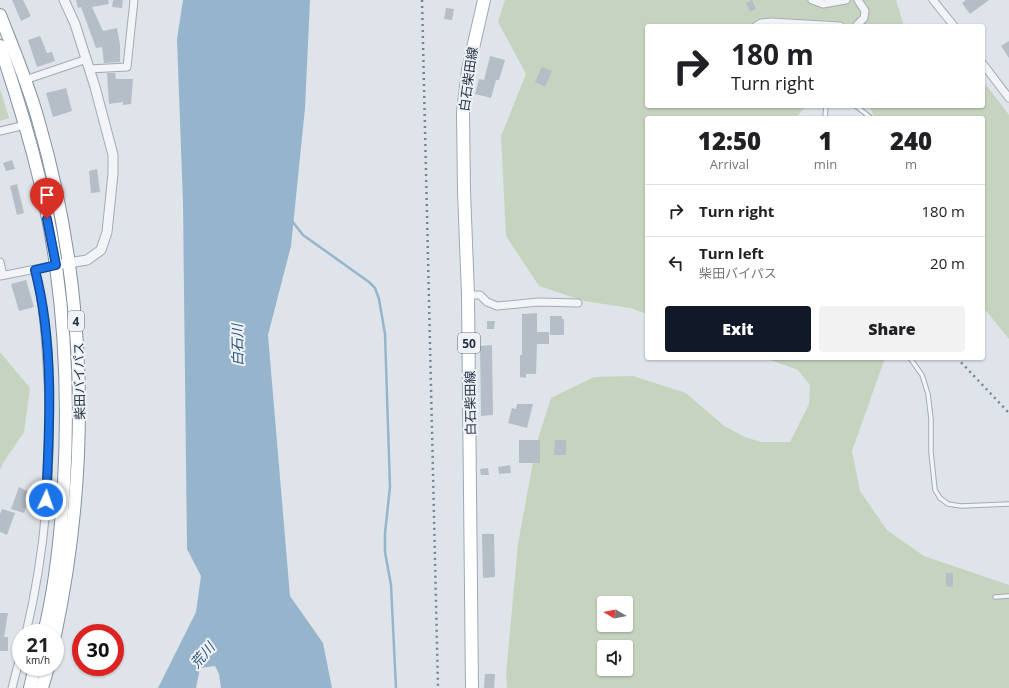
<!DOCTYPE html>
<meta charset="utf-8">
<style>
body{margin:0;font-family:"Open Sans","Noto Sans JP",sans-serif;background:#f2f2f2;color:#202124;height:100vh;display:flex;flex-direction:column;font-size:15px;white-space:nowrap}
*{box-sizing:border-box;margin:0}
p{font-size:13px;color:#757577}
.icon{flex:none;width:22px;height:22px;fill:none;stroke:currentColor;stroke-width:2;stroke-linecap:round;stroke-linejoin:round}
.map{position:relative;flex:1;overflow:hidden}
.details{position:absolute;left:645px;top:116px;width:340px;height:244px;display:flex;flex-direction:column;background:#fff;border-radius:4px;box-shadow:0 1px 3px #0004}
.details>*{flex:none}
.top-card{position:absolute;left:645px;top:24px;width:340px;height:84px;border-radius:4px;box-shadow:0 1px 3px #0004;background:#fff;color:#202124;overflow:hidden}
.needle{width:26px;rotate:280deg}
.fabs{position:absolute;left:597px;top:596px;display:grid;gap:8px}
.fabs a{display:grid;place-items:center;width:36px;height:36px;border-radius:4px;background:#fff;box-shadow:0 1px 3px #0004;font-size:20px}
.speed{position:absolute;left:12px;top:624px;display:flex;gap:8px;font-size:20px;font-weight:700;text-align:center}
.speed>*{display:grid;place-content:center;width:52px;height:52px;border-radius:50%;background:#fff;box-shadow:0 1px 3px #0004;line-height:1}
.speed small{font-size:10px;font-weight:400}
.speed .limit{border:6px solid #d22;background:#fff;color:#111}
.pin{position:absolute;display:grid;place-items:center;width:34px;height:34px;color:#fff;margin:-41px -17px;border-radius:50% 50% 50% 0;rotate:-45deg;box-shadow:0 0 4px #0007}
.pin .icon{rotate:45deg}
.me{position:absolute;width:44px;margin:-22px;rotate:3deg;stroke-linejoin:round;filter:drop-shadow(0 0 3px #0008)}
.turn{display:flex;align-items:center;gap:14px;height:84px;padding:0 20px;font-size:18px}
.turn .icon{width:52px;height:52px;stroke-width:2.5}
.turn b{display:block;font-size:28px;line-height:34px}
.eta{display:flex;justify-content:space-evenly;align-items:center;height:68px;text-align:center}
.eta b{font-size:24px;font-weight:800;line-height:28px}
.cta{display:flex;gap:8px;margin-top:auto;padding:8px 20px}
.cta a{flex:1;height:46px;border-radius:4px;background:#111827;color:#fff;font-size:16px;font-weight:800;line-height:46px;text-align:center}
.cta a+a{background:#f2f2f2;color:#202124}
ul{padding:0;list-style:none}
li{display:flex;align-items:center;gap:12px;height:52px;padding:0 20px;border-top:1px solid #e0e0e0}
li div{flex:1}
li b{display:block;font-size:15px}
li em{font-style:normal}
.map>svg:first-child{display:block}
.green{fill:#c6d4bf;fill-rule:evenodd}
.water{fill:#96b5cd}
.lines{fill:none;stroke-linecap:round;stroke-linejoin:round}
.stream{stroke:#96b5cd;stroke-width:2.5}
.building{fill:#b5bdc7}
.service-casing{stroke:#a3abb4;stroke-width:5.5}
.minor-casing{stroke:#a3abb4;stroke-width:9}
.tertiary-casing{stroke:#a3abb4;stroke-width:11}
.primary-casing{stroke:#9da9b6;stroke-width:14}
.trunk-casing{stroke:#8492a1;stroke-width:14}
.service{stroke:#f2f4f7;stroke-width:3.5}
.minor{stroke:#f2f4f7;stroke-width:7}
.tertiary{stroke:#f2f4f7;stroke-width:9}
.primary{stroke:#fff;stroke-width:12}
.trunk{stroke:#fff;stroke-width:12}
.rail{stroke:#768494;stroke-width:2.5;stroke-dasharray:2 4;stroke-linecap:butt}
.route-casing{stroke:#114b97;stroke-width:10}
.route{stroke:#1a73e8;stroke-width:7}
.labels{text-anchor:middle;dominant-baseline:central;stroke-width:4;stroke-linejoin:round;paint-order:stroke}
.shield{fill:#eef2f7;stroke:#626c78;stroke-width:1}
.shield-label{font-size:12px;font-weight:bold;fill:#263242}
.street-label{font-size:13px;fill:#263242;stroke:#eef2f7}
.water-label{font-size:14px;font-style:italic;fill:#2c5579;stroke:#eef2f7}
</style>
<div class="map">
<svg width="1009" height="688" viewBox="0 0 1009 688">
<rect width="100%" height="100%" fill="#dee4e9"/>
<!-- green -->
<g class="green">
<polygon points="505,0 896,0 904,26 647,26 647,106 806,106 796,118 647,118 647,314 630,308 584,301 539,286 506,236 501,136 526,74 498,22"/>
<polygon points="983,81 1009,115 1009,339 983,307 983,118 875,118 869,106 983,106"/>
<polygon points="0,89 9,118 0,121"/>
<polygon points="0,352 30,388 24,432 3,463 0,470"/>
<path d="M765 358H885L852 451 860 491 887 530 924 556 1009 585V688H507L506 674 518 544 536 445 551 398 594 377 633 376 686 393 724 426 745 437 761 442H790L809 404 810 385 798 370ZM604 603H626V625H604ZM604 647H626V669H604Z"/>
</g>
<!-- water -->
<polygon class="water" points="183,0 310,0 305,108 291,246 268,335 290,596 323,643 332,688 221,688 219,674 215,666 200,668 196,688 158,688 196,612 201,576 187,549 183,203 177,39"/>
<g class="lines">
<!-- stream -->
<polyline class="stream" points="292,221 303,235 369,282 375,288 379,299 385,334 390,487 385,533 385,552 391,585 396,688"/>
</g>
<!-- building -->
<g class="building">
<polygon points="12,0 23,0 31,16 21,21"/>
<polygon points="76,0 108,0 109,4 92,7 103,31 117,28 120,45 120,62 104,63 102,47 96,48 81,7 78,8"/>
<polygon points="113,0 123,0 122,8 112,7"/>
<polygon points="752,0 756,9 750,12 746,3"/>
<polygon points="966,0 989,0 970,14 962,3"/>
<polygon points="446,8 454,9 452,20 444,19"/>
<polygon points="40,36 47,53 52,52 55,61 37,67 28,40"/>
<polygon points="1009,41 1009,58 1001,46"/>
<polygon points="490,56 505,60 499,80 496,80 491,98 475,94 479,79 484,80"/>
<polygon points="542,67 552,71 545,87 535,82"/>
<polygon points="107,73 115,73 116,79 133,79 131,104 123,105 123,102 109,104"/>
<polygon points="66,88 72,111 53,117 46,93"/>
<polygon points="12,160 15,169 6,171 3,163"/>
<polygon points="97,169 100,192 91,193 89,171"/>
<polygon points="17,184 24,213 17,215 10,186"/>
<polygon points="26,280 34,307 19,311 11,284"/>
<polygon points="537,313 537,332 549,332 549,344 537,344 536,374 526,374 526,378 520,377 520,355 522,355 522,314"/>
<polygon points="550,316 562,316 562,319 564,319 564,335 550,335"/>
<polygon points="487,321 495,321 494,329 487,329"/>
<polygon points="492,345 493,415 481,416 480,346"/>
<polygon points="517,404 533,404 527,428 508,423 512,408 516,409"/>
<rect x="519" y="440" width="21" height="23"/>
<polygon points="555,440 566,440 566,455 554,455"/>
<polygon points="510,465 511,473 499,474 498,467"/>
<polygon points="488,468 489,475 481,475 480,469"/>
<polygon points="19,487 31,493 24,513 11,509"/>
<polygon points="2,509 15,513 7,535 0,532 0,514"/>
<polygon points="482,534 494,534 495,577 483,578"/>
<polygon points="946,573 953,573 953,587 946,586"/>
<polygon points="0,613 8,613 4,637 8,637 8,651 0,651"/>
<polygon points="485,674 495,674 494,688 484,688"/>
</g>
<g class="lines">
<!-- service casing -->
<g class="service-casing">
<g id="service">
<polyline points="856,106 871,118"/>
<polyline points="825,118 826,106"/>
<polyline points="910,358 922,375 928,394 931,419 931,452 935,490 940,498 948,504 961,506 1009,504"/>
<polyline points="995,597 1009,596"/>
</g>
</g>
<!-- minor casing -->
<g class="minor-casing">
<g id="minor">
<polyline points="812,0 823,4 846,0"/>
<polyline points="933,0 954,26"/>
<polyline points="756,26 761,23 771,22 840,26"/>
<polyline points="856,26 864,18 865,11 858,0"/>
<polyline points="983,64 1009,98"/>
<polyline points="89,69 127,67 134,0"/>
<polyline points="25,80 87,59"/>
<polyline points="0,131 25,125"/>
<polyline points="0,262 3,275"/>
<polyline points="0,276 56,265"/>
<polyline points="468,295 480,295 487,302 497,306 538,302 578,303"/>
<path d="M26 633C47 545 53 453 47 364 45 332 43 301 35 270"/>
<polyline points="12,688 21,653"/>
</g>
</g>
<!-- tertiary casing -->
<g class="tertiary-casing">
<polyline id="tertiary" points="56,265 87,260 101,250 107,232 113,174 113,155 95,87 75,24 64,0"/>
</g>
<!-- primary casing -->
<g class="primary-casing">
<polyline id="primary" points="472,688 468,295 464,191 463,112 468,70 484,0"/>
</g>
<!-- trunk casing -->
<g class="trunk-casing">
<g id="trunk">
<path d="M0 15C14 51 29 86 39 123 87 290 91 465 55 635"/>
<path d="M0 46C24 117 46 191 56 266 66 338 68 411 64 483 61 533 56 585 44 633"/>
<polyline points="30,688 35,667"/>
<polyline points="42,688 48,667"/>
</g>
</g>
<!-- service -->
<use href="#service" class="service"/>
<!-- minor -->
<use href="#minor" class="minor"/>
<!-- tertiary -->
<use href="#tertiary" class="tertiary"/>
<!-- primary -->
<use href="#primary" class="primary"/>
<!-- trunk -->
<use href="#trunk" class="trunk"/>
<!-- rail -->
<g class="rail">
<polyline points="422,0 438,688"/>
<polyline points="957,358 1009,413"/>
</g>
</g>
<g class="lines">
<!-- route casing -->
<g class="route-casing">
<path id="route" d="M46 500C50 425 54 342 35 270L56 265 47 219"/>
</g>
<!-- route -->
<use href="#route" class="route"/>
</g>
<g class="labels">
<!-- shield labels -->
<g class="shield">
<rect x="68" y="311" width="16" height="20" rx="3"/>
<rect x="458" y="333" width="22" height="20" rx="3"/>
</g>
<g class="shield-label">
<text x="76" y="321">4</text>
<text x="469" y="343">50</text>
</g>
<!-- street labels -->
<g class="street-label">
<text transform="translate(468 79) rotate(-82)">白石柴田線</text>
<text transform="translate(79 381) rotate(-91)">柴田バイパス</text>
<text transform="translate(470 403) rotate(-91)">白石柴田線</text>
</g>
<!-- water labels -->
<g class="water-label">
<text transform="translate(237 345) rotate(-91)">白石川</text>
<text transform="translate(202 655) rotate(-49)">荒川</text>
</g>
</g>
</svg>
<div class="fabs">
<a><svg class="needle" viewBox="-14 -14 28 28"><path d="M0-13l5 13h-10z" fill="#e53935"/><path d="M0 13l5-13h-10z" fill="#757577"/></svg></a>
<a><svg class="icon" aria-label="sound" viewBox="0 0 24 24"><path d="M4 9h4l5-4v14l-5-4H4zM17 9q2 3 0 6"/></svg></a>
</div>
<div class="speed"><div>21<small>km/h</small></div><div class="limit">30</div></div>
<div class="pin" style="left:47px;top:219px;background:#d93025"><svg class="icon" aria-label="arrive" viewBox="0 0 24 24"><path d="M6 21V4h12l-3 4 3 4H6"/></svg></div>
<svg class="me" style="left:46px;top:500px" viewBox="-20 -20 40 40"><circle r="17" fill="#1a73e8" stroke="#fff" stroke-width="3"/><path d="M0-11L8 9 0 5-8 9z" fill="#fff"/></svg>
<div class="top-card">
<div class="turn"><svg class="icon" aria-label="right" viewBox="0 0 24 24"><path d="M7 20v-9h11M14 6l5 5-5 5"/></svg><div><b>180 m</b>Turn right</div></div>
</div>
<section class="details">
<div class="eta">
<div><b>12:50</b><p>Arrival</p></div>
<div><b>1</b><p>min</p></div>
<div><b>240</b><p>m</p></div>
</div>
<ul>
<li><svg class="icon" aria-label="right" viewBox="0 0 24 24"><path d="M7 20v-9h11M14 6l5 5-5 5"/></svg><div><b>Turn right</b></div><em>180 m</em></li>
<li><svg class="icon" aria-label="left" viewBox="0 0 24 24"><path d="M17 20v-9H6M10 6l-5 5 5 5"/></svg><div><b>Turn left</b><p>柴田バイパス</p></div><em>20 m</em></li>
</ul>
<div class="cta"><a>Exit</a><a>Share</a></div>
</section>
</div>
